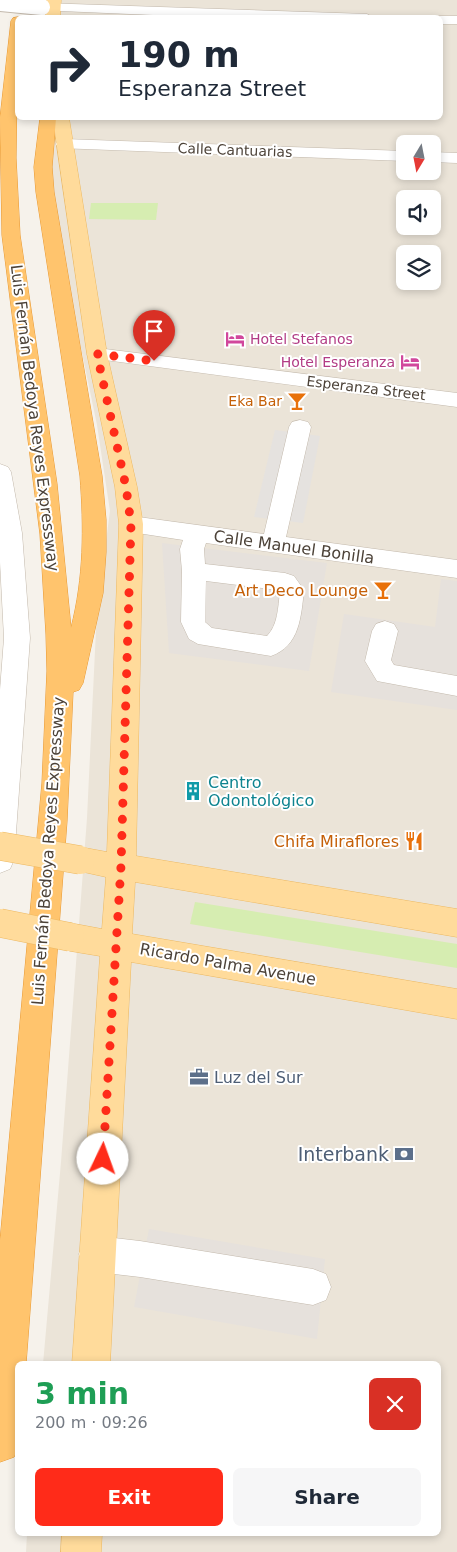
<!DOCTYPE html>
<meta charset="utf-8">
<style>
body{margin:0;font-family:"DejaVu Sans",sans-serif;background:#f6f6f7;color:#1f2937;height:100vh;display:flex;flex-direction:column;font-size:19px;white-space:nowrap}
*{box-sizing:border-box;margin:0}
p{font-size:16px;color:#747a83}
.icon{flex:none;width:28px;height:28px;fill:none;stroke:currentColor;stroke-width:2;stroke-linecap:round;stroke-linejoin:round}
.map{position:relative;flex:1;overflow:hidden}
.drawer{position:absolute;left:15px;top:1361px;width:426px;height:175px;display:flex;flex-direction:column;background:#fff;border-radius:8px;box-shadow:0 2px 8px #0003}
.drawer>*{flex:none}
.hud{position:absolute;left:15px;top:15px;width:428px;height:105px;border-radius:8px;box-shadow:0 2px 8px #0003;background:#fff;color:#1f2937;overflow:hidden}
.needle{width:32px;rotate:190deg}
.fabs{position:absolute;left:396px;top:135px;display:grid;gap:10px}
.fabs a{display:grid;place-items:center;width:45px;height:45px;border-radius:8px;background:#fff;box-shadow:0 2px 8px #0003;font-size:25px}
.pin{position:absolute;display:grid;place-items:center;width:42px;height:42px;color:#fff;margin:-51px -21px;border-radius:50% 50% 50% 0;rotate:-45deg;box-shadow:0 0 5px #0007}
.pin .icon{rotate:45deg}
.me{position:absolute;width:55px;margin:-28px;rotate:3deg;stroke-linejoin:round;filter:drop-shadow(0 0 4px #0008)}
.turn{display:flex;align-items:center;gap:18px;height:105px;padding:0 20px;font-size:22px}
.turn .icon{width:65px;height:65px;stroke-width:2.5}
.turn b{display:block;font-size:35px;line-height:42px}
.round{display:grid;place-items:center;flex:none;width:52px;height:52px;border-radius:8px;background:#f6f6f7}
.head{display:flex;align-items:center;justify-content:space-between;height:85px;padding:0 20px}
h1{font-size:30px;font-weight:600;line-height:38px;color:#1e9e55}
.cta{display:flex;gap:10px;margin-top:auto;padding:10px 20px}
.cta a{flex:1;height:58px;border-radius:8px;background:#ff2b19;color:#fff;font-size:20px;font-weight:600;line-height:58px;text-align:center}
.cta a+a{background:#f6f6f7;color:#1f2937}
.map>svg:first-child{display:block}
.residential{fill:#ebe4d8;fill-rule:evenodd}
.industrial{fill:#e6e1dc}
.green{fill:#d6edb1}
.parking{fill:#e5e2df}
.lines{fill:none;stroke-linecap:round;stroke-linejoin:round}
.minor-casing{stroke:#c3b9ac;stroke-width:1}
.major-casing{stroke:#edb962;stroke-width:1}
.highway-casing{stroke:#e99932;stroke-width:1}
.minor{fill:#fff;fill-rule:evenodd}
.major{fill:#ffdb9b;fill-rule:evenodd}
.highway{fill:#ffc46d;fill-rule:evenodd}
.minor-bridge-casing{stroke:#c3b9ac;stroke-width:18;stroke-linecap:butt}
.major-bridge-casing{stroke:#edb962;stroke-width:29;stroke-linecap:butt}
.minor-bridge{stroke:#fff;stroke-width:16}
.major-bridge{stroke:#ffdb9b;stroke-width:28}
.route{stroke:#ff2b19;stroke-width:9;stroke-dasharray:0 16.2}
.labels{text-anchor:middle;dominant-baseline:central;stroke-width:4;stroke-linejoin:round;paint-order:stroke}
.far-street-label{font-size:14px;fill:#4c4238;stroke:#fff}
.far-hotel-label{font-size:14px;fill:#b23c85;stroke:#fff;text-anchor:start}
.far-food-label{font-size:14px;fill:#c56008;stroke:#fff;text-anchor:end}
.street-label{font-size:16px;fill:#4c4238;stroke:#fff}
.food-label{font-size:16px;fill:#c56008;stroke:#fff;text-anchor:end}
.culture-label{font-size:16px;fill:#0d838f;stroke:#fff;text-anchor:start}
.service-label{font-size:16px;fill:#4e5e75;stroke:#fff;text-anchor:start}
.near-service-label{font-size:19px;fill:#4e5e75;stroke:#fff;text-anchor:end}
</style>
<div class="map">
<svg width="457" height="1552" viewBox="0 0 457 1552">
<rect width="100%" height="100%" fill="#f6f2eb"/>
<!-- residential -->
<path class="residential" d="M49 0H457V1552H26L27 1534H439V1364H43L61 1162 87 818 97 609 110 511 97 425 72 305 41 179 39 125V118H440V18L46 17ZM405 144H432V171H405ZM405 199H432V226H405ZM405 254H432V281H405Z"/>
<!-- industrial -->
<g class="industrial">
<polygon points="162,543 327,563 309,671 169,653"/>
<polygon points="441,579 457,581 457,710 331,692 344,614 435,627"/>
<polygon points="149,1229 325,1259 317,1339 134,1307"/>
</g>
<!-- green -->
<g class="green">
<polygon points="91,203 158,203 156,220 89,219"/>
<polygon points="195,902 457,944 457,968 190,924"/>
</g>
<!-- parking -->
<polygon class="parking" points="275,430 320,436 303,523 254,517"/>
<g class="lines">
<!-- minor casing -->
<g class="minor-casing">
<g id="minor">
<polygon points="42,3 367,14 374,18 223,18 37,10 35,7 37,4"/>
<polygon points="440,16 457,16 457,24 440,24 440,18 434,18"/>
<polygon points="64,139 405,151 405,161 58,148 56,144 58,140"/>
<polygon points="432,152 457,153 457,163 432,162"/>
<polygon points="97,348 457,393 457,407 90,358 87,354 90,350"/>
<path d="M300 420 308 422 311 427 286 537 457 560V578L206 543 204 549 205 564 285 573 294 576 304 590C301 616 300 646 271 656L198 644 189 639 181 622 182 571 180 549 183 540 131 532 123 530 119 524 123 518 131 516 264 534 289 427 292 422ZM206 581 278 590 280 592C278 607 278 625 267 636L212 628 205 622Z"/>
<polygon points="0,464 8,467 11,472 22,533 30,638 14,860 10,869 0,873 0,690 4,638 0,562"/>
<polygon points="385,621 394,624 398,631 391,660 394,665 457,676 457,696 377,681 365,661 372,631 376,624"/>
<polygon points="97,1236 140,1241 313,1269 326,1274 331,1287 326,1300 313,1305 140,1277 97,1272 84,1267 79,1254 84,1241"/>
</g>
</g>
<!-- major casing -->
<g class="major-casing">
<g id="major">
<polygon points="47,0 61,0 60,18 46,18"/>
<polygon points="53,118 69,118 107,354 137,487 143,524 136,856 457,909 457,937 135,882 132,934 457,989 457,1019 131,962 110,1364 72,1364 100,956 70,951 59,947 55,937 59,927 70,923 102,929 106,877 70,869 66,860 70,851 80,847 107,852 119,524 115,487 87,354"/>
<polygon points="62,1534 102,1534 101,1552 61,1552"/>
</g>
</g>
<!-- highway casing -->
<g class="highway-casing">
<path id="highway" d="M18 17 22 18H18L16 158 20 235 57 484 71 628C84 577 84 528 80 476L36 192 34 167 40 118H56L52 167 54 192 102 476 106 520V552L103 593 83 683 79 690 73 692 67 821 26 1364H18V1448L14 1457 0 1462V1241L42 783 47 671 46 634 40 534 2 235 0 118 11 21 13 18Z"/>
</g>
<!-- minor -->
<use href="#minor" class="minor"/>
<!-- major -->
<use href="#major" class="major"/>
<!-- highway -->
<use href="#highway" class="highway"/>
<!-- minor-bridge casing -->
<g class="minor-bridge-casing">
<polyline id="minor-bridge" points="0,3 42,7"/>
</g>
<!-- major-bridge casing -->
<g class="major-bridge-casing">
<g id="major-bridge">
<polyline points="0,846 80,860"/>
<polyline points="0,923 70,937"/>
</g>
</g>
<!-- minor-bridge -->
<use href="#minor-bridge" class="minor-bridge"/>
<!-- major-bridge -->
<use href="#major-bridge" class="major-bridge"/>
</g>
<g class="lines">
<!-- route -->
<polyline class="route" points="103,1159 121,866 131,524 126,487 97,354 154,361"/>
</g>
<!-- icons -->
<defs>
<g id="hotel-bare" transform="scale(1.5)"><path d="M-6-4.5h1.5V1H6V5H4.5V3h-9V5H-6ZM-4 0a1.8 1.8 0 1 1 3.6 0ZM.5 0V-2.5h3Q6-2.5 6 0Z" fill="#d1479c" stroke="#fff" stroke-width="2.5" paint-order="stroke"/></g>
<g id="bar-bare" transform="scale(1.5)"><path d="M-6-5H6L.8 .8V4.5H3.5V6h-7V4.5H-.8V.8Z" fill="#e8710a" stroke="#fff" stroke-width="2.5" paint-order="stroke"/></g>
<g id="building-bare" transform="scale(1.5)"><path d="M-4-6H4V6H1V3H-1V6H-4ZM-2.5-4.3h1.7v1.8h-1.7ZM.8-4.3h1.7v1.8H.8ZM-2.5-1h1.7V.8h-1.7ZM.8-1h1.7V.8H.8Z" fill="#0f9aa8" stroke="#fff" stroke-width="2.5" paint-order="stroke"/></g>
<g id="restaurant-bare" transform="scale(1.5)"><path d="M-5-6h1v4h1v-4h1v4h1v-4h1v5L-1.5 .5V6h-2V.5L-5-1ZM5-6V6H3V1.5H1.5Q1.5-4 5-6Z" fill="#e8710a" stroke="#fff" stroke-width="2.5" paint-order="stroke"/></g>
<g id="office-bare" transform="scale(1.5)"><path d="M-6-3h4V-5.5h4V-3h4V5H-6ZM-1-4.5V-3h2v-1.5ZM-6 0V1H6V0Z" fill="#5c6f8a" stroke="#fff" stroke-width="2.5" paint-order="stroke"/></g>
<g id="bank-bare" transform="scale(1.5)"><path d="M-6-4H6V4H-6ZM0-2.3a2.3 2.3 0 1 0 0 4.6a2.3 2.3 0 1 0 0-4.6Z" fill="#5c6f8a" stroke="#fff" stroke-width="2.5" paint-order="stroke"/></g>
</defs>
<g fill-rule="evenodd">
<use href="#hotel-bare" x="235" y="339"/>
<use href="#hotel-bare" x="410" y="362"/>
<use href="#bar-bare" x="297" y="401"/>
<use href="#bar-bare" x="383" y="590"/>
<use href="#building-bare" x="193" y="791"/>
<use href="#restaurant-bare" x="414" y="841"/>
<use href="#office-bare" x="199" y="1077"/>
<use href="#bank-bare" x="404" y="1154"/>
</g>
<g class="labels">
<!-- far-street labels -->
<g class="far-street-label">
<text transform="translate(235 150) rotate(2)">Calle Cantuarias</text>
<text transform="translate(366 388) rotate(7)">Esperanza Street</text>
</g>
<!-- far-hotel labels -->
<g class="far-hotel-label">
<text x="250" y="339">Hotel Stefanos</text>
<text x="395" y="362" text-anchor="end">Hotel Esperanza</text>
</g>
<!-- far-food labels -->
<g class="far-food-label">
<text x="282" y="401">Eka Bar</text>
</g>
<!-- street labels -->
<g class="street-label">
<text transform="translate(35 418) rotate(83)">Luis Fernán Bedoya Reyes Expressway</text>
<text transform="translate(294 547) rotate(8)">Calle Manuel Bonilla</text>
<text transform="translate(48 851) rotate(-86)">Luis Fernán Bedoya Reyes Expressway</text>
<text transform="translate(228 964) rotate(10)">Ricardo Palma Avenue</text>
</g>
<!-- food labels -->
<g class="food-label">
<text x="368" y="590">Art Deco Lounge</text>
<text x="399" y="841">Chifa Miraflores</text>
</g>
<!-- culture labels -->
<g class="culture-label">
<text x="208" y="782">Centro<tspan x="208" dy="18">Odontológico</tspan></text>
</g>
<!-- service labels -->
<g class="service-label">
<text x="214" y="1077">Luz del Sur</text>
</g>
<!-- near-service labels -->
<g class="near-service-label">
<text x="389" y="1154">Interbank</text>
</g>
</g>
</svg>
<div class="fabs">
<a><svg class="needle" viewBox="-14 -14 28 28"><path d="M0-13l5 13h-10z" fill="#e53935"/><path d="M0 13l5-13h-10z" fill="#747a83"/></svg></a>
<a><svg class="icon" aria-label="sound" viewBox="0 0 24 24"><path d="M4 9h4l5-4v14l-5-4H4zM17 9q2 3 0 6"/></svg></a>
<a><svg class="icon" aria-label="layers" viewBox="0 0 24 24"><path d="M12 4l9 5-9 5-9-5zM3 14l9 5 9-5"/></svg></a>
</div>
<div class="pin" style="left:154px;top:361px;background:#d93025"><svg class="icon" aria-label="arrive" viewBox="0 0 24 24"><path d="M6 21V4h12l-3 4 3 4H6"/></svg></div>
<svg class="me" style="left:103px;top:1159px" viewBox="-20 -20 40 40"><circle r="19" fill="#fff"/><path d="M0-13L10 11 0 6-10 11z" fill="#ff2b19"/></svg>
<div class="hud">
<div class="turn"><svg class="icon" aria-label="right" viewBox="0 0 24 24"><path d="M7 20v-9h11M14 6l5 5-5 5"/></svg><div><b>190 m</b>Esperanza Street</div></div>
</div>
<section class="drawer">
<div class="head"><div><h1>3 min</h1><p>200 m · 09:26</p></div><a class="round" style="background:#d93025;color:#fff"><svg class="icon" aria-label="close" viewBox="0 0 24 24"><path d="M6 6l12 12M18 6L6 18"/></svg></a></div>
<div class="cta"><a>Exit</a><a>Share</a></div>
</section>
</div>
